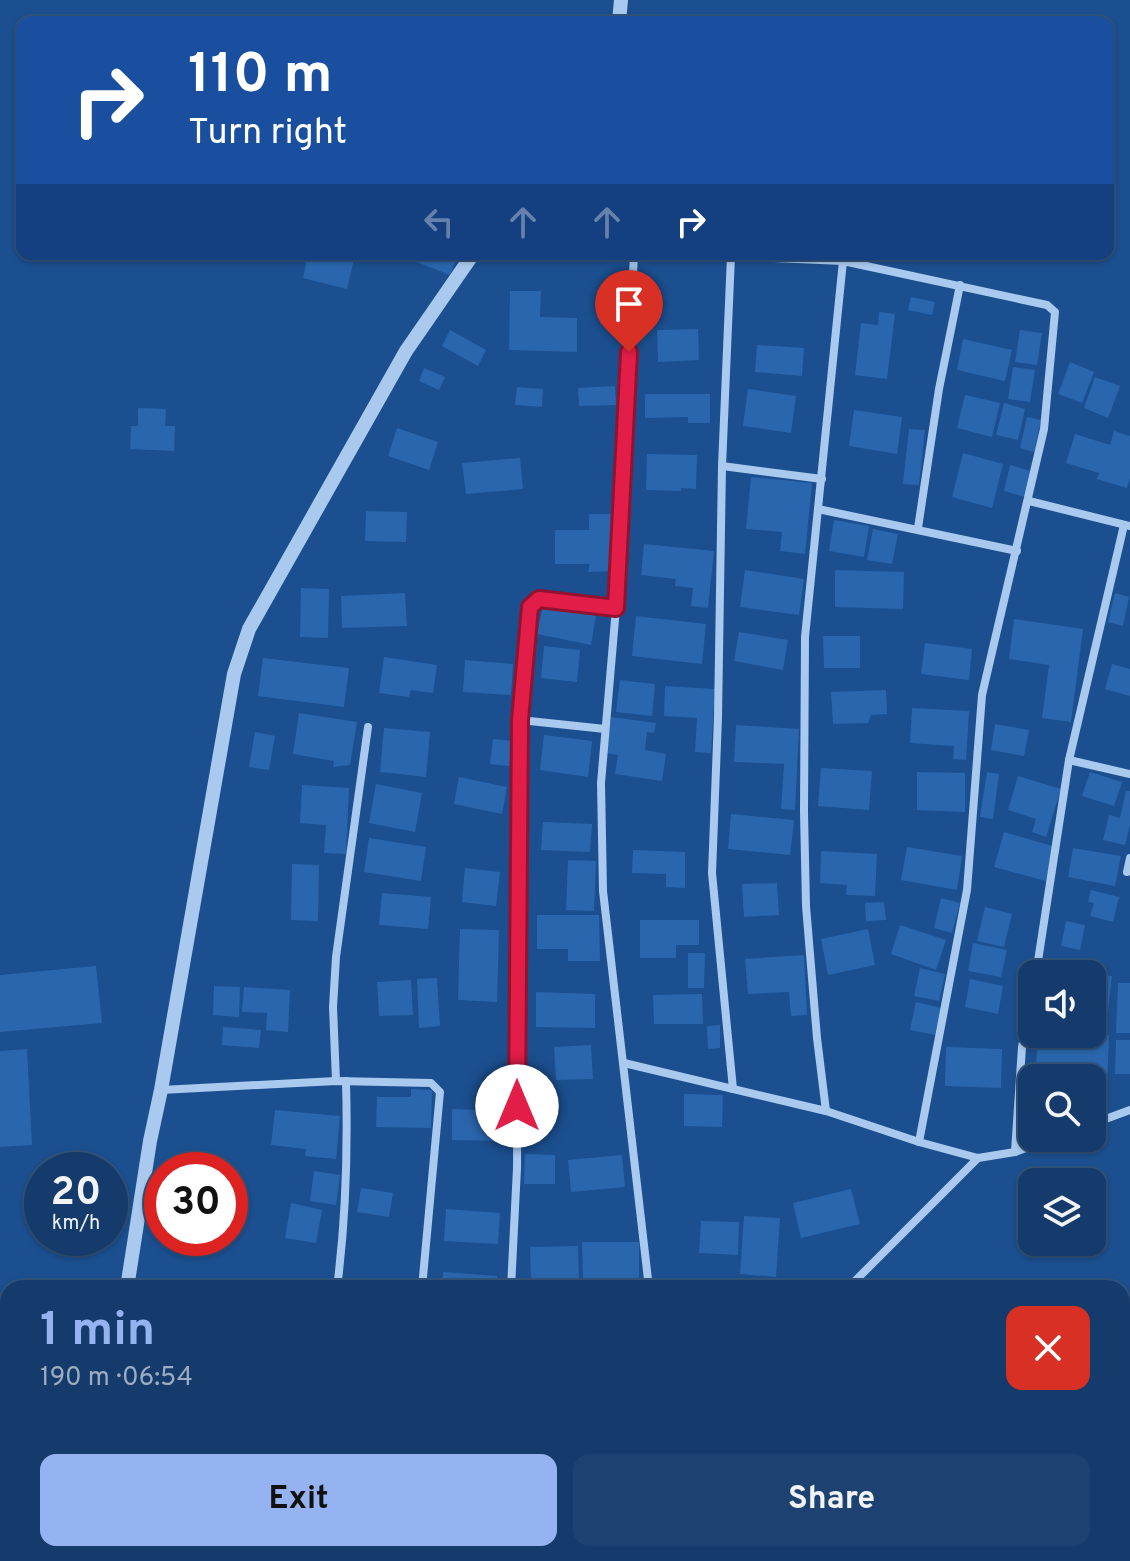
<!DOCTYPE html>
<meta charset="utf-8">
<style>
body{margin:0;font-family:Overpass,sans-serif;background:#1d4271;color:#f1f3f6;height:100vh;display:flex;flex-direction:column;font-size:30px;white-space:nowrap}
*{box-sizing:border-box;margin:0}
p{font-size:26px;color:#9dadc1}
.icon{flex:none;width:44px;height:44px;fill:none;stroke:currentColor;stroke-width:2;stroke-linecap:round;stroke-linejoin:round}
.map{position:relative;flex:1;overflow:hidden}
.sheet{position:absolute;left:0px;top:1280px;width:1130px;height:282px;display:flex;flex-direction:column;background:#143b6b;border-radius:24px 24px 0 0;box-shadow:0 2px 6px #0004,0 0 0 2px #33557e}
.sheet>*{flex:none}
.guide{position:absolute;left:16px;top:16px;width:1098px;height:244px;border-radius:16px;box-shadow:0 2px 6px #0004,0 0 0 2px #33557e;background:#1a4fa0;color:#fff;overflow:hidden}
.buttons{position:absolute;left:1018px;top:960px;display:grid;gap:16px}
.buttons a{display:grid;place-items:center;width:88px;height:88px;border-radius:16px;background:#143b6b;box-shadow:0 2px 6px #0004,0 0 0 2px #33557e;font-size:40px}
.speed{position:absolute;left:24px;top:1152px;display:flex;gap:16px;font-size:40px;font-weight:700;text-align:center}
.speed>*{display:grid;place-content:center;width:104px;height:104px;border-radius:50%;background:#143b6b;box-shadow:0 2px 6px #0004,0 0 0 2px #33557e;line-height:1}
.speed small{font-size:20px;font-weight:400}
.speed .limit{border:12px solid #d22;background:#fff;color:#111}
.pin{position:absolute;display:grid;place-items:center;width:68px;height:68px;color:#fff;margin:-82px -34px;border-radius:50% 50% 50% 0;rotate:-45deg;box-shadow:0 0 8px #0007}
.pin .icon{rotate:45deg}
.me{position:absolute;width:88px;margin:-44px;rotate:0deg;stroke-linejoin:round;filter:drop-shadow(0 0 6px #0008)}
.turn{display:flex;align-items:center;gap:28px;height:168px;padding:0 40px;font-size:36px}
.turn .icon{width:104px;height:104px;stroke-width:2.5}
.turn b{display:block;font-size:56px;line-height:68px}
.lanes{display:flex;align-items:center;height:76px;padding:0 40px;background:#0003;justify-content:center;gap:40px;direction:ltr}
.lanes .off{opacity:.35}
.round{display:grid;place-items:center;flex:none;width:84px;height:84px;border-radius:16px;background:#1d4271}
.summary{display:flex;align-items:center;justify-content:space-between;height:136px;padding:0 40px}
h1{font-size:48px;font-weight:700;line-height:60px;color:#95b2f1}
.action{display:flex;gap:16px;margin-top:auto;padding:16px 40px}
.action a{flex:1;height:92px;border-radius:16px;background:#95b2f1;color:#111;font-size:32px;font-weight:700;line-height:92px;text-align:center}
.action a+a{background:#1d4271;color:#f1f3f6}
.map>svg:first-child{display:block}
.building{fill:#2a66ad}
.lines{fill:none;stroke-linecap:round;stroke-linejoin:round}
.minor{stroke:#a9c9ee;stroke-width:8}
.tertiary{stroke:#a9c9ee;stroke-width:14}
.route-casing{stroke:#92132f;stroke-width:20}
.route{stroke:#e11d48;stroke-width:14}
</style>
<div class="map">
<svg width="1130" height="1561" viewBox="0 0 1130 1561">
<rect width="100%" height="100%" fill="#1b4f8f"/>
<!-- building -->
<g class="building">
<polygon points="308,254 355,255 347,289 303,278"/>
<polygon points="405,254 458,254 450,275 404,257"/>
<polygon points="510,291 541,291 540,317 577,318 577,352 509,350"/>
<polygon points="911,297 935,302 932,315 908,310"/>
<polygon points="879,312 895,314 887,379 855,375 861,323 878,325"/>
<polygon points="698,329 699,360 658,362 657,330"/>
<polygon points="450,330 486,350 478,366 442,346"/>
<polygon points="1020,330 1042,333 1037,365 1015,362"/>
<polygon points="963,339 1012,350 1005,381 957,370"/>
<polygon points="757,345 804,348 802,376 755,372"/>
<polygon points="1070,362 1094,372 1082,403 1058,394"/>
<polygon points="1013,367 1035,370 1030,402 1008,399"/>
<polygon points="424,368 445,377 439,390 419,381"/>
<polygon points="1095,377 1120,386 1108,418 1084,408"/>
<polygon points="615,386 616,405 579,406 578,388"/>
<polygon points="517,387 543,389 542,407 515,405"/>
<polygon points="748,389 796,396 791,433 743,426"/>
<polygon points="645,394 710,394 710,423 688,423 688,417 645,418"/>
<polygon points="965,395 1000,403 992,437 957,428"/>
<polygon points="1004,403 1025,409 1018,440 996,435"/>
<polygon points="138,408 166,409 165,426 175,426 174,451 130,449 131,426 138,426"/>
<polygon points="854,410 902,417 897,454 849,446"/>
<polygon points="1027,417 1041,420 1034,452 1020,448"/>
<polygon points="397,428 438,442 429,470 388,456"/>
<polygon points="909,429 925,430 919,485 903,484"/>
<polygon points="1114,431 1130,436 1130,478 1127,488 1097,479 1099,473 1066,463 1075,434 1110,445"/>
<polygon points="963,453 1003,464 992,508 952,497"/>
<polygon points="647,454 697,455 696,489 681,488 681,491 646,490"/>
<polygon points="520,458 523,489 466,494 462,463"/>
<polygon points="1010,465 1031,471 1025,497 1004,491"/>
<polygon points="751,477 812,483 805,554 780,551 782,532 746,529"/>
<polygon points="366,511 407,512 406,542 365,541"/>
<polygon points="589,514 612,514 613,571 588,572 590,564 555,564 555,530 589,530"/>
<polygon points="834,520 869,526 864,557 829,551"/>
<polygon points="873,529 898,534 892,564 867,560"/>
<polygon points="644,544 714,551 708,608 691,606 693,588 675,586 676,579 641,575"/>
<polygon points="745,570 804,579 799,615 740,607"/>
<polygon points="835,570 904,572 903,609 835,607"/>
<polygon points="301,588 329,589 328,638 300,637"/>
<polygon points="405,593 407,626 342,628 341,596"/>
<polygon points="1115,593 1129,597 1123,626 1108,622"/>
<polygon points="543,605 596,615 591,645 537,634"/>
<polygon points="636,616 706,624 702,664 632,656"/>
<polygon points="1014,619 1083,629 1071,722 1042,718 1049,665 1009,659"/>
<polygon points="739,632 788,640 783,670 734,661"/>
<polygon points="823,636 860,636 860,668 824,668"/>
<polygon points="925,643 972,649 969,680 921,674"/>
<polygon points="544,646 580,650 577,682 541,678"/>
<polygon points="384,657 437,665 433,693 411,690 409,697 379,693"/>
<polygon points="263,658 349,668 344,707 258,696"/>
<polygon points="465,660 513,664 511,695 463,692"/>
<polygon points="1112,664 1130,669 1130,696 1105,689"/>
<polygon points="620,680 655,684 652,716 616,712"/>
<polygon points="665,686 715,689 711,753 695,752 697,718 664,716"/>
<polygon points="886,690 887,714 871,715 868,723 833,724 831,692"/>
<polygon points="912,708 969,711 966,760 953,759 954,746 910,743"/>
<polygon points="299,713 357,722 350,765 333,767 334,761 293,754"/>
<polygon points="611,717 656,723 654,733 647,732 645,750 666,754 662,781 615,774 618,755 606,753"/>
<polygon points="995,724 1029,730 1024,756 991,750"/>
<polygon points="736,725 799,729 795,810 781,809 784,764 734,762"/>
<polygon points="384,728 430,732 426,777 380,772"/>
<polygon points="255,732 275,736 269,770 249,767"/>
<polygon points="544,735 592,741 588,777 540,770"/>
<polygon points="493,739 512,741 509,766 490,764"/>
<polygon points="821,768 872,771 869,810 818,806"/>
<polygon points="917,772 965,773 965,812 917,810"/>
<polygon points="987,772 999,774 993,819 980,817"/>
<polygon points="1090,772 1122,782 1114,806 1082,796"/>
<polygon points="1018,776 1061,789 1046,837 1032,832 1036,819 1008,810"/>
<polygon points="459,777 507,787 502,814 454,804"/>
<polygon points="376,784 422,793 415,832 369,823"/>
<polygon points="302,785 349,788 346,854 324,853 326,825 300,823"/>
<polygon points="1126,791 1130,791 1130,825 1125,845 1103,840 1109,815 1120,818"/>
<polygon points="731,814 794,820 790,855 728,849"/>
<polygon points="543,822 592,824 590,852 541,850"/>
<polygon points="1004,832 1056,847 1046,881 994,867"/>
<polygon points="369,838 426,847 421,881 364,872"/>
<polygon points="907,847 962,856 957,890 901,880"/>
<polygon points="1073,848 1121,856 1115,886 1068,877"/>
<polygon points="633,850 685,852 685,888 666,887 666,874 632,873"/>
<polygon points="821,851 877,854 875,896 846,895 847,885 820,883"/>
<polygon points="568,860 596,861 594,911 566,910"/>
<polygon points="292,864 319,865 318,921 291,920"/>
<polygon points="465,868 500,872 496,906 462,902"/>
<polygon points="777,883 779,915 744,917 742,884"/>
<polygon points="1091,890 1119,897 1113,922 1090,916 1094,903 1088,902"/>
<polygon points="382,893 431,897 428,929 379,925"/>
<polygon points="941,898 960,903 952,933 934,928"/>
<polygon points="884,902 886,920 866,921 865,903"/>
<polygon points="985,907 1012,914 1004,947 977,941"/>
<polygon points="537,915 599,915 600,961 568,961 568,949 537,949"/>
<polygon points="640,920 699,920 699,945 676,945 676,958 640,958"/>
<polygon points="1066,921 1085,925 1080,950 1061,946"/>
<polygon points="900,925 946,940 936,970 891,954"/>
<polygon points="460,929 499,930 497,1002 458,1000"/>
<polygon points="868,929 875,965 828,975 821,939"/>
<polygon points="973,943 1007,950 1001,977 968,971"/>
<polygon points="688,953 705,953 704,988 688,988"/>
<polygon points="804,955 807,1015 791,1016 789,992 748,994 745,959"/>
<polygon points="96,966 102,1023 0,1032 0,975"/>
<polygon points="920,968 945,974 939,1001 914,996"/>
<polygon points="1092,974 1112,976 1108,1013 1092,1011"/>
<polygon points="437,978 440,1026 419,1028 417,979"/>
<polygon points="970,979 1003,986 998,1014 965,1007"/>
<polygon points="411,980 413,1015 379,1016 377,982"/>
<polygon points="1118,983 1130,983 1130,1033 1116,1033"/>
<polygon points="214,986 240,987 239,1017 213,1015"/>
<polygon points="244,987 290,990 288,1032 266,1030 267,1013 242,1012"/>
<polygon points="536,992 595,994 595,1028 536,1027"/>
<polygon points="702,994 703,1024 654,1024 653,995"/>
<polygon points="916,1002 941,1008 935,1035 910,1030"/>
<polygon points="720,1025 720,1048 708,1049 707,1026"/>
<polygon points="223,1027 261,1030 259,1048 222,1045"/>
<polygon points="1038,1034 1109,1035 1107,1088 1093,1088 1094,1069 1036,1066"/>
<polygon points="1116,1040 1130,1040 1130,1074 1115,1074"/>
<polygon points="591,1045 593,1079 556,1080 554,1047"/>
<polygon points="946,1047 1002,1049 1001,1088 945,1086"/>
<polygon points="27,1049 32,1145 0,1147 0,1051"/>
<polygon points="411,1089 432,1090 431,1128 376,1127 377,1097 411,1097"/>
<polygon points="476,1092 508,1093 507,1141 452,1140 452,1109 476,1110"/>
<polygon points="684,1094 723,1095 722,1127 684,1126"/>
<polygon points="275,1110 340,1116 336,1159 305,1156 306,1149 271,1145"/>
<polygon points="525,1154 555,1155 555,1184 524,1184"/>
<polygon points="622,1155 625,1187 571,1192 568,1160"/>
<polygon points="314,1171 340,1175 336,1205 310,1201"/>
<polygon points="361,1188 393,1193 389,1217 357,1212"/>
<polygon points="851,1189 860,1224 801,1238 793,1203"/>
<polygon points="291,1203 322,1210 316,1243 285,1238"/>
<polygon points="446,1209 500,1213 498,1244 444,1241"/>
<polygon points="744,1216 780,1218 776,1277 740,1274"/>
<polygon points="701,1221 739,1222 738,1255 699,1253"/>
<polygon points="582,1242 639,1242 639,1288 614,1288 614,1282 583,1282"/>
<polygon points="578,1246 579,1281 531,1282 530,1247"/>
<polygon points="443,1272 497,1276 496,1288 442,1288"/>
<polygon points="100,1554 169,1554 168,1561 101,1561"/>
</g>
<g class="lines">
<!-- minor -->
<g class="minor">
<polyline points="634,254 616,608 601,783 603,891 649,1288"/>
<polyline points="731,256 722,466 718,717 712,873 733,1089"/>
<polyline points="634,257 731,256 843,261 1047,305 1055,312 1044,429 982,695 967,890 919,1142"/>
<polyline points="722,466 822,479"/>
<polyline points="1029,501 1130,526"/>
<polyline points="818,509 1017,551"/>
<polyline points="918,528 939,389 960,285"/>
<polyline points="520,720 605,729"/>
<polyline points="1069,760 1130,774"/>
<polyline points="1127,872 1130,858"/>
<polyline points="1036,974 1069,760 1124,525"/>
<polyline points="624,1063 826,1111 919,1142 978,1158 1015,1152 1054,1138"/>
<polyline points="336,1081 333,1007 336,957 368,727"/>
<polyline points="161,1090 336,1081 431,1083 440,1092 422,1288"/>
<polyline points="826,1111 817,1038 806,906 804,812 805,637 843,261"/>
<polyline points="1092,1124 1130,1110"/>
<polyline points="1015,1152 1022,1047 1032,994"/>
<path d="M337 1288C346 1218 348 1152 346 1081"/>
<polyline points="511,1288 517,1168 520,720 530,607 539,599 616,608"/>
<polyline points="848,1288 978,1158"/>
<polyline points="0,1354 8,1354"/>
</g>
<!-- tertiary -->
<g class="tertiary">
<polyline points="619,22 621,0"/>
<polyline points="127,1288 150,1141 161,1090 234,674 249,629 406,351 473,254"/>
<polyline points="73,1561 74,1554"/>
</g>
</g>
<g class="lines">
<!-- route casing -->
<g class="route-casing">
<polyline id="route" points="517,1106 520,720 530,607 539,599 616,608 629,352"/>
</g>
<!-- route -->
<use href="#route" class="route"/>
</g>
</svg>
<div class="buttons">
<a><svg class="icon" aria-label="sound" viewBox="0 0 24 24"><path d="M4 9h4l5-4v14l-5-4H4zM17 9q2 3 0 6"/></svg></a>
<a><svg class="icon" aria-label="search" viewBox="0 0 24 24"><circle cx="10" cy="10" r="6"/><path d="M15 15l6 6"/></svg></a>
<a><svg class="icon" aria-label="layers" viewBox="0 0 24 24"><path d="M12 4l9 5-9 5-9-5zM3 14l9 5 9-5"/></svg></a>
</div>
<div class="speed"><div>20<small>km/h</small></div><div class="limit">30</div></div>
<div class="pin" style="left:629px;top:352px;background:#d93025"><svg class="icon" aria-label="arrive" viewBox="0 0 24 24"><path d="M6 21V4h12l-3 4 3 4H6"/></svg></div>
<svg class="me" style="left:517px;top:1106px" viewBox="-20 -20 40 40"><circle r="19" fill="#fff"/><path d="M0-13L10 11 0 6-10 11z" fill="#e11d48"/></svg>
<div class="guide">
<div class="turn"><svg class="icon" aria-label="right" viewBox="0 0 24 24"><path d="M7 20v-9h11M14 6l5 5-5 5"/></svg><div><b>110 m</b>Turn right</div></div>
<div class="lanes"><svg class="icon off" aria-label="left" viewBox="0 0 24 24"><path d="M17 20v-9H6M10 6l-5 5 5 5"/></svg><svg class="icon off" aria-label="ahead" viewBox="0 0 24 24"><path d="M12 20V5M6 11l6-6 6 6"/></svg><svg class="icon off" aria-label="ahead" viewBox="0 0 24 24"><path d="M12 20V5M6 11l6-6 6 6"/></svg><svg class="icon" aria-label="right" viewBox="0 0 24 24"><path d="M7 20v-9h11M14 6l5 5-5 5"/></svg></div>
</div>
<section class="sheet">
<div class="summary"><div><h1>1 min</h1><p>190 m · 06:54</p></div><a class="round" style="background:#d93025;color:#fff"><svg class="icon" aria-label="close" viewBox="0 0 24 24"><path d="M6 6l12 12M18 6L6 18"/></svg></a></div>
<div class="action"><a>Exit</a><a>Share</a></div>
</section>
</div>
